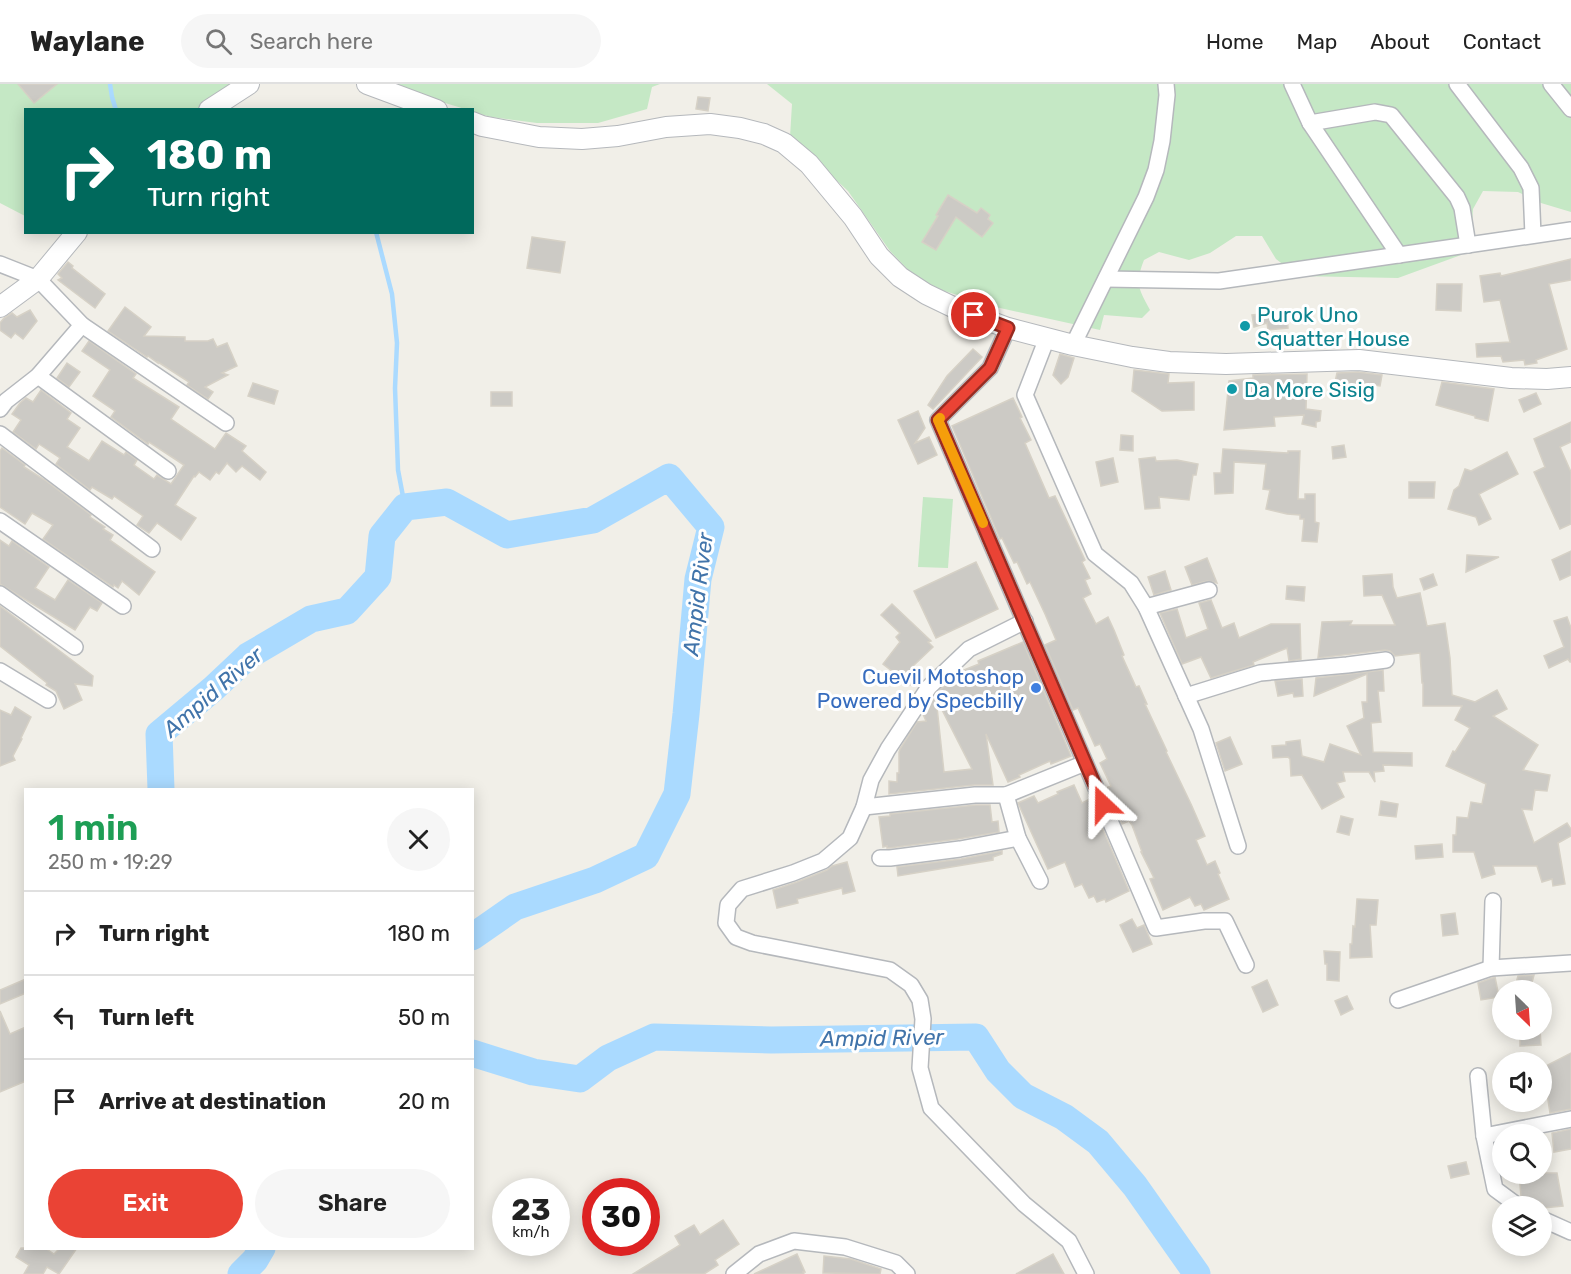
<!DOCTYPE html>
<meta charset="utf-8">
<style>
body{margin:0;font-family:Rubik,sans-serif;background:#f6f6f6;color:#222;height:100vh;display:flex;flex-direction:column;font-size:22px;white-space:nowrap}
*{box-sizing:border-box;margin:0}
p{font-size:20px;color:#767676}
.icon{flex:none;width:33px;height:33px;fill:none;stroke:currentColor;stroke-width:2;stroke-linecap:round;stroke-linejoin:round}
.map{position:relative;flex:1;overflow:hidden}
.details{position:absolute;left:24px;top:704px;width:450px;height:462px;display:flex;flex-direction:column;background:#fff;border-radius:0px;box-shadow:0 3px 15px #0003}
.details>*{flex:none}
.guide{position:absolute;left:24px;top:24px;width:450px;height:126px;border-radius:0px;box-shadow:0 3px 15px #0003;background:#00695c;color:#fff;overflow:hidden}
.needle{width:39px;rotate:155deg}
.fabs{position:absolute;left:1492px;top:896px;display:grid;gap:12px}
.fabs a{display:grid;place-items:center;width:60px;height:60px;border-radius:50%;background:#fff;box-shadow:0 3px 15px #0003;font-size:30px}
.speed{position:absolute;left:492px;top:1094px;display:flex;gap:12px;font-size:30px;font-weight:700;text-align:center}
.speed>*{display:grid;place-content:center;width:78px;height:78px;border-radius:50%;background:#fff;box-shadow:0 3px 15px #0003;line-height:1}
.speed small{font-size:15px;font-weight:400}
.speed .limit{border:9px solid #d22;background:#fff;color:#111}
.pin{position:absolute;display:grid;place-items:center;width:51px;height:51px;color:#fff;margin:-26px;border:3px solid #fff;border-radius:50%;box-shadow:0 2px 6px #0007}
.me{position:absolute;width:66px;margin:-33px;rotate:337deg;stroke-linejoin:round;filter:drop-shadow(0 0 4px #0008)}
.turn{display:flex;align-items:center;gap:21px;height:126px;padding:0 24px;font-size:27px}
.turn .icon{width:78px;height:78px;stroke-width:2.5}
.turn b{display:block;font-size:42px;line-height:51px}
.round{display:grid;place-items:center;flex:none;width:63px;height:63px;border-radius:32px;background:#f6f6f6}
.headline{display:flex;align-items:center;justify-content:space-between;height:102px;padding:0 24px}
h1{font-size:36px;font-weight:600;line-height:45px;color:#1e9e55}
.cta{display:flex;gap:12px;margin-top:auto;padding:12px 24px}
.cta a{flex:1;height:69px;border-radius:36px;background:#ea4335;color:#fff;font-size:24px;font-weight:600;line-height:69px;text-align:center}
.cta a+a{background:#f6f6f6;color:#222}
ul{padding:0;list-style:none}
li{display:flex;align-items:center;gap:18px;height:84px;padding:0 24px;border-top:2px solid #e0e0e0}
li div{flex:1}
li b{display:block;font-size:22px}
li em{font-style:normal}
header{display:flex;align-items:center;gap:36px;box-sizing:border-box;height:84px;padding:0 30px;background:#fff;border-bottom:2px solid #e0e0e0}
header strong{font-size:28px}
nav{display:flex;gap:33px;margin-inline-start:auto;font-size:21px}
.search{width:420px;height:54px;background:#f6f6f6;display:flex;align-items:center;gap:15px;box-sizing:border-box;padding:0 21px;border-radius:33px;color:#767676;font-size:22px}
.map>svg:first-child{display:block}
.green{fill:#c5e8c5}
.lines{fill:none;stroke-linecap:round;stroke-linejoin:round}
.stream{stroke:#aadaff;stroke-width:4.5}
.river{stroke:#aadaff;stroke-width:27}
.building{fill:#cccac5;stroke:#d6d1c6;stroke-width:1.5}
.minor-casing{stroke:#b5b8bc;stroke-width:18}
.tertiary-casing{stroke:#b5b8bc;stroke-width:22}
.minor{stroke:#fff;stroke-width:15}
.tertiary{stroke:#fff;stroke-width:20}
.route-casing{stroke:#982c22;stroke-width:15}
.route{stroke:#ea4335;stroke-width:10}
.slow{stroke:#f59e0b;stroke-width:10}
.culture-dot{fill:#0f9aa8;stroke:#fff;stroke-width:2}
.shop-dot{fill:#3f7fe0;stroke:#fff;stroke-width:2}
.labels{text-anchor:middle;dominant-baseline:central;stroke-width:6;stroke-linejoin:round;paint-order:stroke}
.culture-label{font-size:21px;fill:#0d838f;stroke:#fff;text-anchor:start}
.shop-label{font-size:21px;fill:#366cbe;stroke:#fff;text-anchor:end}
.water-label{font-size:22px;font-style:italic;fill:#4174aa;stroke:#fff}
</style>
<header>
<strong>Waylane</strong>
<div class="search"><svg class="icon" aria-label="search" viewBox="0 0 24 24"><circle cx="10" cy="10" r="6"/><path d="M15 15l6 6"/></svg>Search here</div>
<nav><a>Home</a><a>Map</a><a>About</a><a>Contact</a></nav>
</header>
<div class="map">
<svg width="1571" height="1190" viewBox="0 0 1571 1190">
<rect width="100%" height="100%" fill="#f1efe8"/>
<!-- green -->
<g class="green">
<polygon points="0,0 233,0 198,25 26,26 25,132 0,119"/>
<polygon points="382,0 660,0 652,3 647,25 598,39 537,39 491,33 473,28 472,26 465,25"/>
<path d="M767 0H1571V128L1541 119 1518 108 1483 107 1473 125 1471 152 1461 171 1398 194 1298 192 1276 175 1262 152H1236L1210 169 1189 176 1159 168 1144 176C1135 199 1138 204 1150 226L1142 234 1104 231 1100 246 1000 224 941 206 914 192 890 167 848 107 790 53 792 20Z"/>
<polygon points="923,413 953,415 948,484 918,483"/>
</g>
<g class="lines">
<!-- stream -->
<g class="stream">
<polyline points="110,0 112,13 116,26"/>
<polyline points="376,148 392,210 397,259 395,304 398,386 405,423"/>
</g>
<!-- river -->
<g class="river">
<polyline points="161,705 159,650 214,604 248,572 311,535 347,527 378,493 382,452 405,423 447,418 507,451 593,436 669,393 711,443 698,495 686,630 677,710 646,772 595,796 515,823 472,853"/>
<polyline points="472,969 533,988 580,995 608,974 654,953 771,956 976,953 998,987 1023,1012 1064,1033 1098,1058 1135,1102 1197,1190"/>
<polyline points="241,1190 255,1176 262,1164"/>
</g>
</g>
<!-- building -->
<g class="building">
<polygon points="18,0 57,0 34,19"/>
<polygon points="698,13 710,14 708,27 696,25"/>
<polygon points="948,111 977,129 981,124 990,131 988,135 993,139 982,153 956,133 936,166 922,158 938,132 936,131"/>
<polygon points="532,153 565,158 560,189 527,184"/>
<polygon points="1571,175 1571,196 1549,200 1567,265 1536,276 1537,279 1525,281 1524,276 1503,278 1501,272 1477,273 1476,260 1510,258 1500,216 1484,218 1480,192 1500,189 1501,192"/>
<polygon points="68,178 73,182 72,184 105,210 95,224 58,196 62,194 58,190"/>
<polygon points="1437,200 1462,200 1461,227 1436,226"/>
<polygon points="125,223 151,243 144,252 185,253 185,257 208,257 213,255 217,263 227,259 237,282 222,289 228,291 205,303 213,308 208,315 187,301 189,298 158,278 158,279 148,272 147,273 108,247"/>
<polygon points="30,226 37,237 23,255 15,249 11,254 0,246 0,239 4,234 12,229 17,233"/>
<polygon points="1290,227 1291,232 1287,233 1288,244 1268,246 1267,239 1254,243 1252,231"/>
<polygon points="89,257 136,290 133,294 179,323 171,335 215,365 226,349 246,362 242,367 266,388 260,396 242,382 236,388 227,379 219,390 216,388 210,396 199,388 195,393 194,392 175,421 196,434 181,456 157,439 149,449 137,441 143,432 114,412 112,415 92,403 90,406 56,380 60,374 39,360 36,365 13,348 21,336 12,330 20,319 26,314 33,318 41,306 71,329 67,335 80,344 67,363 89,377 102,357 124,371 126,368 137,376 134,381 154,395 157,391 171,400 184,381 149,358 148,360 111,333 115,327 93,312 110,286 82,267"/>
<polygon points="973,265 982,273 933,325 928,321 947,292"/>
<polygon points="1060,270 1074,274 1068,293 1061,300 1053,291"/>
<polygon points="67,279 80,288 69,303 57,294"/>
<polygon points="1134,286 1169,290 1168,299 1194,298 1194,326 1162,327 1132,307"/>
<polygon points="1358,288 1382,291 1380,302 1360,299 1360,302 1335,298 1337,289"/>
<polygon points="1307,290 1306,325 1321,327 1320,337 1316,338 1316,343 1302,340 1304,331 1274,333 1275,342 1224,346 1229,297 1253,294 1253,291"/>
<polygon points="1442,298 1494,305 1488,337 1475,334 1475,332 1436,321"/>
<polygon points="253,299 278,307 274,320 248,312"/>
<rect x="491" y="308" width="21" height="14"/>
<polygon points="1536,309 1541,320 1524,328 1519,316"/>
<polygon points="1013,314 1022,333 1020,334 1031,356 1025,359 1049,414 1055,412 1085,476 1082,478 1090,494 1085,496 1091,510 1083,514 1096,540 1108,533 1114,546 1124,571 1122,572 1136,603 1139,602 1147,620 1145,620 1167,667 1166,668 1191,720 1205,752 1196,756 1207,781 1215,777 1220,789 1218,790 1229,815 1204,826 1201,820 1195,822 1190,813 1163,826 1150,795 1154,794 1141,768 1142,768 1132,741 1129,737 1122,740 1106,704 1111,702 1100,679 1107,675 1100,660 1095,662 1078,624 1073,626 1045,561 1056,556 1045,530 1030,498 1027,500 1017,478 1014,479 1002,454 1000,455 952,342"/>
<polygon points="918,327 925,344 915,359 929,353 937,371 918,380 898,336"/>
<polygon points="1571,338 1571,358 1560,363 1571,388 1571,440 1560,445 1534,388 1545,383 1534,355"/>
<polygon points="1121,351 1133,352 1133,367 1120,366"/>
<polygon points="1344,361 1346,373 1333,375 1332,363"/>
<polygon points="2,364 25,381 24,383 45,396 91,431 90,433 105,443 103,445 113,451 110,456 155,488 139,511 122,497 118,504 114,501 113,503 43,455 53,441 32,429 25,440 0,423 0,367"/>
<polygon points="1223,365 1288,369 1288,367 1300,367 1298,415 1305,415 1305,410 1315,410 1315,438 1319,439 1317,458 1302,457 1304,435 1300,435 1300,431 1287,430 1266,425 1270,406 1263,405 1266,380 1234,378 1233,409 1215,410 1214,389 1221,389"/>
<polygon points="1507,368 1518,390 1479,410 1491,435 1479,441 1476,433 1448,425 1454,406 1459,402 1465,385 1471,387"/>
<polygon points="1155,373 1156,377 1177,376 1198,380 1196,391 1193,391 1189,416 1159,413 1160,424 1145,425 1139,375"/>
<polygon points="1113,374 1118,398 1101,402 1096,378"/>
<polygon points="1409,398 1435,398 1434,414 1409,414"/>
<polygon points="0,456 9,462 12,457 49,483 35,504 55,516 68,496 102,519 97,527 90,523 75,546 0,500"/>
<polygon points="1571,467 1571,491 1560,496 1552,476"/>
<polygon points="1467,471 1499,473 1466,488"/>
<polygon points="1207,474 1217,499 1207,497 1192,501 1185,483"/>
<polygon points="976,478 998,525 936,554 914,507"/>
<polygon points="1165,487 1171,506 1154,511 1148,493"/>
<polygon points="1392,490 1393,503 1397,514 1420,509 1427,542 1445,539 1450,574 1452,611 1475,618 1497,606 1507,625 1493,632 1538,661 1523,686 1550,691 1547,707 1535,706 1532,726 1522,725 1534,759 1567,739 1571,745 1571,752 1558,759 1565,800 1553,802 1552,795 1542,798 1537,782 1493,782 1495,790 1482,794 1474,768 1453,768 1453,751 1456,751 1457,733 1468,734 1471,718 1482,720 1486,700 1446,682 1453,667 1455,668 1470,644 1455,636 1462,622 1423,622 1423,599 1422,599 1420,569 1395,572 1390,567 1385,566 1318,574 1322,538 1352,537 1350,541 1395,541 1382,511 1364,512 1363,492"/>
<polygon points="1433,490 1437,501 1424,506 1420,495"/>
<polygon points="1287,502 1305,503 1304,517 1286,515"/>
<polygon points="1211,516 1222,544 1234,539 1239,554 1271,540 1300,540 1301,575 1289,577 1287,564 1253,578 1254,581 1211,594 1201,573 1182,580 1160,529 1177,525 1186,554 1208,545 1199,519"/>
<polygon points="892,520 931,557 928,558 933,563 913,582 920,588 910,601 883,580 900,558 896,553 900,549 881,531"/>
<polygon points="0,522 93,592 92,602 75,600 82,616 64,625 56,607 46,601 47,599 0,562"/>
<polygon points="1567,533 1571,544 1571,578 1570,578 1568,575 1549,584 1544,572 1564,563 1554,537"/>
<polygon points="1023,558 1071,672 1051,680 1050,677 1019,691 1020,693 1008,698 986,650 993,701 974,701 889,710 889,697 897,698 897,689 899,689 899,668 900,665 917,638 926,637 923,630 932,616 936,614 944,688 972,685 936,614 938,614 936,610 945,601 960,596 957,589 959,588 979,580 978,577"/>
<polygon points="1383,586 1384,607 1378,607 1381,638 1371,639 1373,668 1412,669 1412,682 1383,681 1384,687 1374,688 1375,698 1369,688 1343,688 1345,697 1337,699 1344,713 1322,725 1302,691 1291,692 1290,675 1288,673 1273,674 1272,662 1286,661 1286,658 1300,656 1302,672 1324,678 1330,660 1361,671 1347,642 1364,634 1362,618 1367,618 1367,590 1314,612 1316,594"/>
<polygon points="1302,595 1303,612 1294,613 1293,609 1278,612 1275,597"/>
<polygon points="15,623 31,633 21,654 22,655 13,672 15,676 0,682 0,626 11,631"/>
<polygon points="1230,653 1242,680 1225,687 1216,659"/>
<polygon points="1074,701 1082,719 1090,715 1129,807 1106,818 1105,815 1097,818 1094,812 1089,814 1082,800 1075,803 1065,778 1048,785 1018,719 1034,712 1038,719 1058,710 1057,708"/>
<polygon points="1381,717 1398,720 1396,733 1379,731"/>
<polygon points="976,721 990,721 992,738 998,737 999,748 958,755 889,764 887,764 887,762 883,763 879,733 890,732 890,730"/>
<polygon points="1341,732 1353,735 1349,751 1337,748"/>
<polygon points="1442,760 1443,773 1416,775 1415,762"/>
<polygon points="1002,767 1002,770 993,773 993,776 898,792 897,783 961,775"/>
<polygon points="847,778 855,807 843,810 842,804 797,815 798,819 777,824 773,806 797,798 827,786 832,782"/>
<polygon points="1357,815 1378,816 1376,841 1370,841 1372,873 1350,874 1350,860 1352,860 1353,842 1355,843"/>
<polygon points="1455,829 1458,850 1443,852 1441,831"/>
<polygon points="1132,835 1137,844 1144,841 1152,860 1133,868 1120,841"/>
<polygon points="1324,867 1340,868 1339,897 1327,896 1327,880 1325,880"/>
<polygon points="1534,891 1530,906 1514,906 1518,892"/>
<polygon points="1495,893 1499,913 1481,916 1478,899"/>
<polygon points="26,895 26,909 0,920 0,906"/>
<polygon points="1267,896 1278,921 1263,928 1252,903"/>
<polygon points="1347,912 1353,925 1341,931 1335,917"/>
<polygon points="0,927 10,950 26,943 26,997 0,1008"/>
<polygon points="1540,945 1541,961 1520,962 1520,947"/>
<polygon points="1571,969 1571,1025 1550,1029 1546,1003 1542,1004 1542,984"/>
<polygon points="1571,1045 1571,1065 1554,1068 1552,1049"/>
<polygon points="1466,1078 1469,1090 1451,1094 1448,1082"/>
<polygon points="1519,1089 1557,1089 1563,1122 1543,1124 1542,1119 1527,1120 1521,1112"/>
<polygon points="723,1136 739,1160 715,1176 718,1181 704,1190 633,1190 680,1161 675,1152 694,1141 700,1151"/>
<polygon points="21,1164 45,1164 54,1170 60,1164 77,1164 59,1190 47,1183 43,1190 24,1190 29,1181 16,1173"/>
<polygon points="797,1170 805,1188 803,1188 804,1190 754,1190"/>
<polygon points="1053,1170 1064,1190 1016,1190"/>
<polygon points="824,1172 851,1175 881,1185 880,1190 823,1189"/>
</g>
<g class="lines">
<!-- minor casing -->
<g class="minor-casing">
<g id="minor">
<polyline points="1292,0 1310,39 1399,171"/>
<polyline points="1457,0 1521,84 1531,104 1533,151"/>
<polyline points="1551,0 1571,25"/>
<polyline points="1310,39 1375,28 1391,31 1457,113 1462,124 1468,161"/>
<polyline points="0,180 38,195 82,241 226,339"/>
<polyline points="1106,195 1219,197 1571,146"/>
<polyline points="1008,244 990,284 938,336 1156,844 1204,837 1225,837 1246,881"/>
<polyline points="1047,254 1025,311 1095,470 1131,499 1146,523 1201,645 1238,762"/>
<polyline points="1073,261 1146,113 1156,86 1162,57 1167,11 1166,0"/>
<polyline points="38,292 168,387"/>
<polyline points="0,325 6,317 38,292 82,241"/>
<polyline points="0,350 152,465"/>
<polyline points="0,437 123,522"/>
<polyline points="0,510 75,563"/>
<polyline points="1146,523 1209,506"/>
<polyline points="1025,537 969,565 929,603 888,665 871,696 864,723 850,754 823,777 793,789 742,805 728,821 726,839 736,853 752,859 890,886 911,901 920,916 923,935 920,984 931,1024 1024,1120 1069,1157 1086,1190"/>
<polyline points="0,587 48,616"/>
<polyline points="1186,612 1260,589 1347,581 1386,576"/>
<polyline points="864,723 975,711 1006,711"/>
<polyline points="880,774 890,774 960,765 1018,754"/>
<polyline points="1040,797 1018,754 1006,711 1085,679"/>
<polyline points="1491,884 1493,817"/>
<polyline points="1398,916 1491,884 1571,879"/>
<polyline points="1478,992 1484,1052 1495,1105 1518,1122"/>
<polyline points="1484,1052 1571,1035"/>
<polyline points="1542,1135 1571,1148"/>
<polyline points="734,1190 759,1170 794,1157 845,1163 896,1179 907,1190"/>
</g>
</g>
<!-- tertiary casing -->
<g class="tertiary-casing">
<g id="tertiary">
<polyline points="367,0 437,26"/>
<polyline points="209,26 249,0"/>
<polyline points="472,38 482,42 539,53 582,55 618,52 666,43 710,40 740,44 764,50 784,59 809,80 853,133 879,172 900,193 926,210 957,225 1008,244 1073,261 1132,273 1169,278 1226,280 1359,276 1511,294 1547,295 1571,293"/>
<polyline points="0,223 38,195 77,148"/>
</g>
</g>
<!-- minor -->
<use href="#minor" class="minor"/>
<!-- tertiary -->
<use href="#tertiary" class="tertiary"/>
</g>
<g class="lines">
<!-- route casing -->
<g class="route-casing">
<polyline id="route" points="974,231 1008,244 990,284 938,336 1103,720"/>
</g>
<!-- route -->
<use href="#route" class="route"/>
<!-- slow -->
<polyline class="slow" points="940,334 938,336 983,439"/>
</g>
<!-- markers -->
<g class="culture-dot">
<circle cx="1245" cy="242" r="6"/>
<circle cx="1232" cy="305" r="6"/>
</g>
<circle class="shop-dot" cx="1036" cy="604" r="6"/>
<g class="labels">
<!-- culture labels -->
<g class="culture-label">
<text x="1257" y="230">Purok Uno<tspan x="1257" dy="24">Squatter House</tspan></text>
<text x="1244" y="305">Da More Sisig</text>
</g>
<!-- shop labels -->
<g class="shop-label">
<text x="1024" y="592">Cuevil Motoshop<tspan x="1024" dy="24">Powered by Specbilly</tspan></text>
</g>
<!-- water labels -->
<g class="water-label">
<text transform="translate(698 510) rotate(-83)">Ampid River</text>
<text transform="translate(213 608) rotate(-41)">Ampid River</text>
<text transform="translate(882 954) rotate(-1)">Ampid River</text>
</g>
</g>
</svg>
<div class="fabs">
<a><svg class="needle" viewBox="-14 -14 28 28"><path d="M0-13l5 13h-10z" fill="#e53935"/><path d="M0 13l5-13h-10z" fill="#767676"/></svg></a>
<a><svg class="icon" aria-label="sound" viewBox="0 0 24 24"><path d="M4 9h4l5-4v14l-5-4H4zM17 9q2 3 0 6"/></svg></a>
<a><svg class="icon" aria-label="search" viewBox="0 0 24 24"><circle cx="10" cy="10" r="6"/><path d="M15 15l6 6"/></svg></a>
<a><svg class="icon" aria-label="layers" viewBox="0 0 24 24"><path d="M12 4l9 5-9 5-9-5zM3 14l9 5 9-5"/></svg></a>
</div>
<div class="speed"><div>23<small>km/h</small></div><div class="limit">30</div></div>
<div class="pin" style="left:974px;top:231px;background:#d93025"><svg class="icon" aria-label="arrive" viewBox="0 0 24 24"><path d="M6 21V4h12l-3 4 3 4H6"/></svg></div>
<svg class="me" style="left:1103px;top:720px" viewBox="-20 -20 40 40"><path d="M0-17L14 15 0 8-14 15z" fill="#ea4335" stroke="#fff" stroke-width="4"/></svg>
<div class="guide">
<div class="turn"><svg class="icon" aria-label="right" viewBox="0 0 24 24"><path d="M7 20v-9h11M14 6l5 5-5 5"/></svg><div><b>180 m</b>Turn right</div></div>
</div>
<section class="details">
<div class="headline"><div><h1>1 min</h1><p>250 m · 19:29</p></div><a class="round"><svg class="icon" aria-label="close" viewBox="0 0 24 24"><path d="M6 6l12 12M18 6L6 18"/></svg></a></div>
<ul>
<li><svg class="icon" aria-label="right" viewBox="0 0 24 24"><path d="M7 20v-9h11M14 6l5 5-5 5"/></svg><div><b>Turn right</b></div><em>180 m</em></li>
<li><svg class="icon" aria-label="left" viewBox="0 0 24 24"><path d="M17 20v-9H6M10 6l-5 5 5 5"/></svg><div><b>Turn left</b></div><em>50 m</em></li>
<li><svg class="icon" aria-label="arrive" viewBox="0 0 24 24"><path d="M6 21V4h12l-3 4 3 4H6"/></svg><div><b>Arrive at destination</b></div><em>20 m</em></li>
</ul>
<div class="cta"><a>Exit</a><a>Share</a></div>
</section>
</div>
